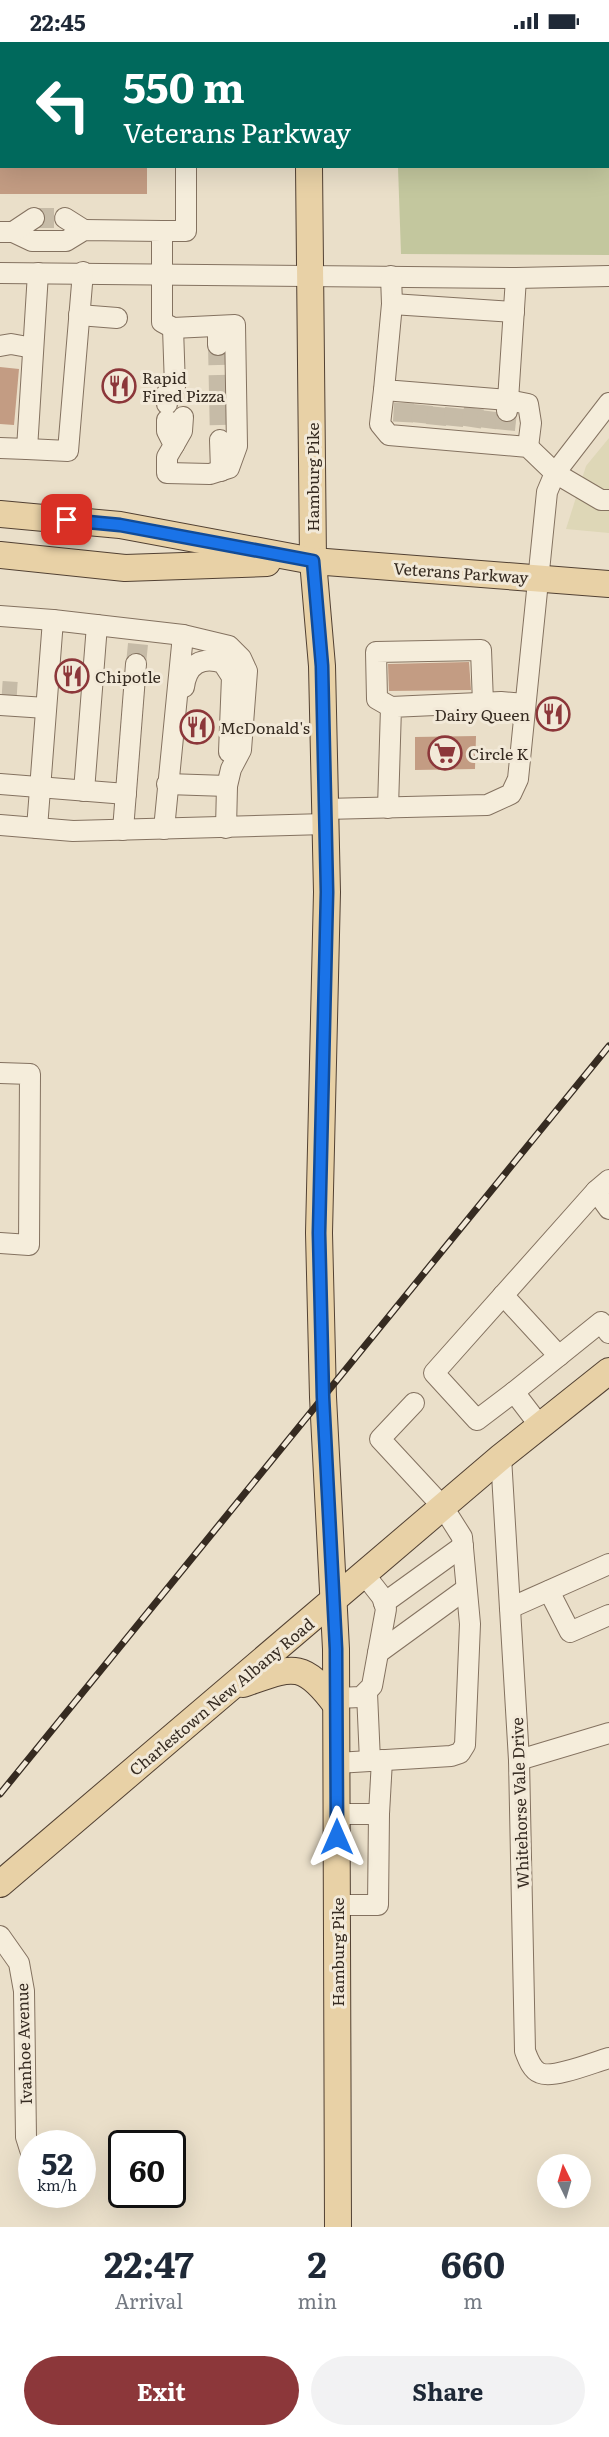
<!DOCTYPE html>
<style>
body{margin:0;font-family:Literata,serif;background:#f2f2f3;color:#1f2937;height:100vh;display:flex;flex-direction:column;font-size:22px;white-space:nowrap}
*{box-sizing:border-box;margin:0}
p{font-size:20px;color:#747a83}
.icon{flex:none;width:33px;height:33px;fill:none;stroke:currentColor;stroke-width:2;stroke-linecap:round;stroke-linejoin:round}
.map{position:relative;height:2185px;overflow:hidden}
.sheet{display:flex;flex-direction:column;background:#fff;flex:1}
.sheet>*{flex:none}
.hud{position:absolute;left:0px;top:0px;width:609px;height:126px;box-shadow:0 6px 24px #0002;background:#00695c;color:#fff;overflow:hidden}
.needle{width:39px;rotate:355deg}
.tools{position:absolute;left:537px;top:2112px;display:grid;gap:12px}
.tools a{display:grid;place-items:center;width:54px;height:54px;border-radius:50%;background:#fff;box-shadow:0 6px 24px #0002;font-size:30px}
.speed{position:absolute;left:18px;top:2088px;display:flex;gap:12px;font-size:30px;font-weight:700;text-align:center}
.speed>*{display:grid;place-content:center;width:78px;height:78px;border-radius:50%;background:#fff;box-shadow:0 6px 24px #0002;line-height:1}
.speed small{font-size:15px;font-weight:400}
.speed .limit{border:3px solid #111;border-radius:9px;background:#fff;color:#111}
.pin{position:absolute;display:grid;place-items:center;width:51px;height:51px;color:#fff;margin:-26px;border-radius:12px;box-shadow:0 3px 9px #0006}
.me{position:absolute;width:66px;margin:-33px;rotate:0deg;stroke-linejoin:round;filter:drop-shadow(0 0 4px #0008)}
.turn{display:flex;align-items:center;gap:21px;height:126px;padding:0 24px;font-size:27px}
.turn .icon{width:78px;height:78px;stroke-width:2.5}
.turn b{display:block;font-size:42px;line-height:51px}
.eta{display:flex;justify-content:space-evenly;align-items:center;height:102px;text-align:center}
.eta b{font-size:36px;font-weight:700;line-height:42px}
.action{display:flex;gap:12px;margin-top:auto;padding:12px 24px}
.action a{flex:1;height:69px;border-radius:36px;background:#8c373a;color:#fff;font-size:24px;font-weight:700;line-height:69px;text-align:center}
.action a+a{background:#f2f2f3;color:#1f2937}
.status{display:flex;justify-content:space-between;align-items:center;height:42px;padding:0 30px;background:#fff;direction:ltr}
.status svg{height:16px;fill:currentColor}
.map>svg:first-child{display:block}
.farmland{fill:#ded7b7}
.green{fill:#c3c79e}
.building{fill:#c39c83}
.lines{fill:none;stroke-linecap:round;stroke-linejoin:round}
.minor-tunnel{stroke:#c6bba7;stroke-width:20;stroke-dasharray:20 10;stroke-linecap:butt}
.minor-casing{stroke:#847260;stroke-width:22}
.major-casing{stroke:#524133;stroke-width:28}
.minor{stroke:#f5eddb;stroke-width:20}
.major{stroke:#e8d1a6;stroke-width:26}
.rail-casing{stroke:#362b21;stroke-width:7}
.rail{stroke:#f2e9d8;stroke-width:4.5;stroke-dasharray:14;stroke-linecap:butt}
.route-casing{stroke:#114b97;stroke-width:15}
.route{stroke:#1a73e8;stroke-width:10}
.labels{text-anchor:middle;dominant-baseline:central;stroke-width:6;stroke-linejoin:round;paint-order:stroke}
.poi-label{font-size:16px;fill:#362b21;stroke:#f2e9d8;text-anchor:start}
.street-label{font-size:16px;fill:#362b21;stroke:#f2e9d8}
</style>
<div class="status"><b>22:45</b><svg viewBox="0 0 49 12"><path d="M0 12V9h3v3zM5 12V6h3v6zM10 12V3h3v9zM15 12V0h3v12zM26 1h20v11H26zM47 4h2v5h-2z"/></svg></div>
<div class="map">
<svg width="609" height="2185" viewBox="0 0 609 2185">
<rect width="100%" height="100%" fill="#eadfc9"/>
<!-- farmland -->
<polygon class="farmland" points="609,396 609,491 566,487 586,424"/>
<!-- green -->
<polygon class="green" points="609,2 609,213 401,212 398,125 608,124"/>
<!-- building -->
<g class="building">
<rect x="0" y="124" width="147" height="28"/>
<polygon points="0,325 19,327 14,383 0,382"/>
<polygon points="469,620 471,648 389,649 388,622"/>
<polygon points="476,694 475,727 415,728 415,695"/>
</g>
<g class="lines">
<!-- minor-tunnel -->
<g class="minor-tunnel">
<polyline points="34,176 65,176"/>
<polyline points="218,303 220,398"/>
<polyline points="403,380 404,361"/>
<polyline points="421,381 423,363"/>
<polyline points="436,383 438,365"/>
<polyline points="453,384 455,366"/>
<polyline points="471,385 474,366"/>
<polyline points="486,386 488,369"/>
<polyline points="505,388 507,369"/>
<polyline points="136,622 138,602"/>
<polyline points="2,649 17,650"/>
</g>
<!-- minor casing -->
<g class="minor-casing">
<g id="minor">
<polyline points="80,0 80,2"/>
<polyline points="242,0 242,2"/>
<polyline points="65,176 84,188"/>
<polyline points="162,189 186,189 186,124"/>
<polyline points="0,190 13,190 32,199 66,199 84,188 162,189 162,280 173,286 235,283 237,404 229,426 210,432 167,431 167,415 174,403 167,389 167,378"/>
<polyline points="13,190 34,176"/>
<polyline points="0,231 516,236 609,234"/>
<polyline points="391,234 392,262 384,348 508,358 516,236"/>
<polyline points="392,262 514,270"/>
<polyline points="79,273 117,276"/>
<polyline points="218,284 218,303"/>
<polyline points="0,304 11,302 33,306"/>
<polyline points="384,348 380,382 389,393 528,405 555,431 601,458 609,458"/>
<polyline points="167,362 167,351 175,345 173,286"/>
<polyline points="507,369 508,358 528,362 531,381 528,405"/>
<polyline points="220,398 221,429"/>
<polyline points="174,403 182,389 183,375"/>
<polyline points="0,406 27,407 38,231"/>
<polyline points="27,407 68,409 83,230"/>
<polyline points="0,574 53,578"/>
<path d="M184 645C187 622 202 614 223 621L232 635 229 710"/>
<polyline points="0,663 46,666"/>
<polyline points="391,665 377,657 376,610 481,608 483,661"/>
<polyline points="0,742 126,752"/>
<polyline points="167,742 227,744"/>
<polyline points="84,749 97,583"/>
<polyline points="388,766 391,665 501,660 525,662"/>
<polyline points="325,767 487,763 511,752 518,737 547,450 555,431 609,361"/>
<polyline points="0,783 73,789 325,782"/>
<polyline points="37,786 53,578 183,593"/>
<polyline points="164,787 183,593 229,604 241,616 247,629 241,708 231,727 227,744 226,786"/>
<polyline points="123,788 136,622"/>
<polyline points="0,1031 30,1032 29,1203 0,1201"/>
<polyline points="609,1138 596,1149 609,1167"/>
<polyline points="503,1253 559,1314"/>
<polyline points="514,1350 477,1378 434,1331 596,1149"/>
<polyline points="540,1384 514,1350 601,1280 609,1291"/>
<path d="M501 1415 519 1718 525 2009C528 2017 532 2028 540 2031 554 2037 594 2020 609 2016"/>
<polyline points="549,1549 570,1590 609,1573"/>
<polyline points="384,1561 463,1504"/>
<polyline points="510,1566 609,1522"/>
<polyline points="378,1611 466,1547"/>
<polyline points="367,1651 370,1719"/>
<polyline points="336,1656 361,1655 372,1644 386,1567 382,1555 364,1532"/>
<polyline points="519,1718 609,1691"/>
<polyline points="337,1721 451,1714 460,1711 465,1703 470,1582 462,1495 443,1465 380,1397 414,1361"/>
<polyline points="337,1772 379,1772 378,1863 337,1863"/>
<polyline points="379,1772 382,1718"/>
<polyline points="0,1894 19,1921 24,1949 26,2095 32,2114"/>
</g>
</g>
<!-- major casing -->
<g class="major-casing">
<g id="major">
<polyline points="310,2 310,0"/>
<polyline points="309,124 313,519 322,624 327,850 319,1191 323,1355 336,1607 338,2185"/>
<polyline points="0,472 120,483 313,519 609,542"/>
<polyline points="0,513 125,526 267,521"/>
<path d="M243 1642C292 1625 302 1617 336 1663"/>
<polyline points="0,1842 501,1415 609,1329"/>
</g>
</g>
<!-- minor -->
<use href="#minor" class="minor"/>
<!-- major -->
<use href="#major" class="major"/>
<!-- rail casing -->
<g class="rail-casing">
<polyline id="rail" points="0,1752 609,1004"/>
</g>
<!-- rail -->
<use href="#rail" class="rail"/>
</g>
<g class="lines">
<!-- route casing -->
<g class="route-casing">
<polyline id="route" points="67,478 120,483 313,519 322,624 327,850 319,1191 323,1355 336,1607 337,1795"/>
</g>
<!-- route -->
<use href="#route" class="route"/>
</g>
<!-- icons -->
<defs>
<g id="restaurant-ring" transform="scale(1.725)"><circle r="9.5" fill="#f2e9d8" stroke="#8c373a" stroke-width="1.5"/><path d="M-5-6h1v4h1v-4h1v4h1v-4h1v5L-1.5 .5V6h-2V.5L-5-1ZM5-6V6H3V1.5H1.5Q1.5-4 5-6Z" fill="#8c373a"/></g>
<g id="supermarket-ring" transform="scale(1.725)"><circle r="9.5" fill="#f2e9d8" stroke="#8c373a" stroke-width="1.5"/><path d="M-6-5.5h2.5l.6 2H6L4.5 2H-2.5L-4.4-4H-6ZM-1.5 3.2a1.3 1.3 0 1 0 .1 0ZM3 3.2a1.3 1.3 0 1 0 .1 0Z" fill="#8c373a"/></g>
</defs>
<g fill-rule="evenodd">
<use href="#restaurant-ring" x="119" y="344"/>
<use href="#restaurant-ring" x="72" y="634"/>
<use href="#restaurant-ring" x="553" y="672"/>
<use href="#restaurant-ring" x="197" y="685"/>
<use href="#supermarket-ring" x="445" y="711"/>
</g>
<g class="labels">
<!-- poi labels -->
<g class="poi-label">
<text x="142" y="335">Rapid<tspan x="142" dy="18">Fired Pizza</tspan></text>
<text x="95" y="634">Chipotle</text>
<text x="530" y="672" text-anchor="end">Dairy Queen</text>
<text x="220" y="685">McDonald's</text>
<text x="468" y="711">Circle K</text>
</g>
<!-- street labels -->
<g class="street-label">
<text transform="translate(312 435) rotate(-90)">Hamburg Pike</text>
<text transform="translate(461 530) rotate(4)">Veterans Parkway</text>
<text transform="translate(221 1654) rotate(-40)">Charlestown New Albany Road</text>
<text transform="translate(519 1761) rotate(-92)">Whitehorse Vale Drive</text>
<text transform="translate(337 1910) rotate(-90)">Hamburg Pike</text>
<text transform="translate(23 2002) rotate(-92)">Ivanhoe Avenue</text>
</g>
</g>
</svg>
<div class="tools">
<a><svg class="needle" viewBox="-14 -14 28 28"><path d="M0-13l5 13h-10z" fill="#e53935"/><path d="M0 13l5-13h-10z" fill="#747a83"/></svg></a>
</div>
<div class="speed"><div>52<small>km/h</small></div><div class="limit">60</div></div>
<div class="pin" style="left:67px;top:478px;background:#d93025"><svg class="icon" aria-label="arrive" viewBox="0 0 24 24"><path d="M6 21V4h12l-3 4 3 4H6"/></svg></div>
<svg class="me" style="left:337px;top:1795px" viewBox="-20 -20 40 40"><path d="M0-17L14 15 0 8-14 15z" fill="#1a73e8" stroke="#fff" stroke-width="4"/></svg>
<div class="hud">
<div class="turn"><svg class="icon" aria-label="left" viewBox="0 0 24 24"><path d="M17 20v-9H6M10 6l-5 5 5 5"/></svg><div><b>550 m</b>Veterans Parkway</div></div>
</div>
</div>
<section class="sheet">
<div class="eta">
<div><b>22:47</b><p>Arrival</p></div>
<div><b>2</b><p>min</p></div>
<div><b>660</b><p>m</p></div>
</div>
<div class="action"><a>Exit</a><a>Share</a></div>
</section>
